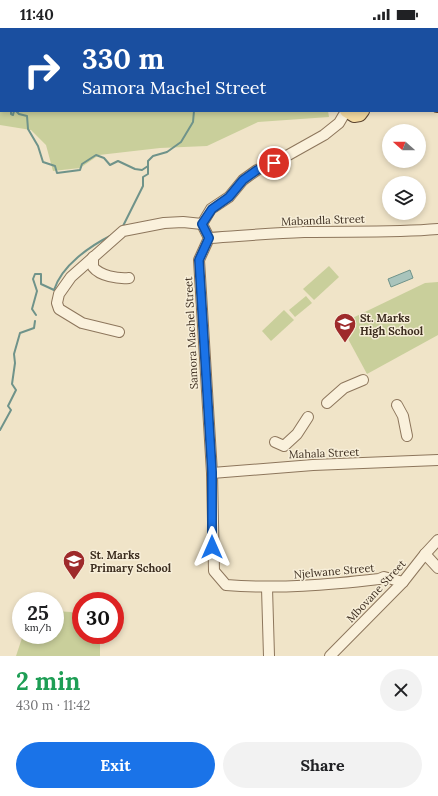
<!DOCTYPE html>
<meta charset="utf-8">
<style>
body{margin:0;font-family:Lora,serif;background:#f2f2f2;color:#202124;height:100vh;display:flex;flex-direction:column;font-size:15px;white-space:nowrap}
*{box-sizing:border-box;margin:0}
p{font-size:13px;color:#757577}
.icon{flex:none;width:22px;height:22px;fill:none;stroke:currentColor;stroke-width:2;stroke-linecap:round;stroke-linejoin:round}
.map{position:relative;height:628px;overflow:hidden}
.details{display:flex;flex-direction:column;background:#fff;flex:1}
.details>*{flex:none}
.banner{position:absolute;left:0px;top:0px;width:438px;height:84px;box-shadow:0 2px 6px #0003;background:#1a4fa0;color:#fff;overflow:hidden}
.needle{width:26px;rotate:291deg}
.controls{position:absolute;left:382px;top:96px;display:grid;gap:8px}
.controls a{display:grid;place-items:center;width:44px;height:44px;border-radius:50%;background:#fff;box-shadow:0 2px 6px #0003;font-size:20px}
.speed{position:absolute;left:12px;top:564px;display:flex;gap:8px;font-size:20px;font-weight:700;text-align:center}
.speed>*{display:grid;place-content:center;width:52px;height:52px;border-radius:50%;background:#fff;box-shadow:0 2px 6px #0003;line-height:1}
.speed small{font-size:10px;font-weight:400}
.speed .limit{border:6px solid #d22;background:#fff;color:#111}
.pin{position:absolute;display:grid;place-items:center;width:34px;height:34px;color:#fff;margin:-17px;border:2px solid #fff;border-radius:50%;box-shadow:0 1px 4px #0007}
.me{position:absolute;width:44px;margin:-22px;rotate:0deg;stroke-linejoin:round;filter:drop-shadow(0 0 3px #0008)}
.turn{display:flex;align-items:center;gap:14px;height:84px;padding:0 16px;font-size:18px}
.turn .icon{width:52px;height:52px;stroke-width:2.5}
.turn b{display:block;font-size:28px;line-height:34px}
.round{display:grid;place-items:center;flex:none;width:42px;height:42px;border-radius:21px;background:#f2f2f2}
.overview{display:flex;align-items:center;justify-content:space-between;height:68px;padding:0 16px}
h1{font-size:24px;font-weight:700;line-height:30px;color:#1e9e55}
.button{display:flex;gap:8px;margin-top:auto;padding:8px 16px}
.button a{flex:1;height:46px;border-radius:24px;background:#1a73e8;color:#fff;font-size:16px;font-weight:700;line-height:46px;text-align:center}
.button a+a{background:#f2f2f2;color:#202124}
.status{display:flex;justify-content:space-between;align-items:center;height:28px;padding:0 20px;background:#fff;direction:ltr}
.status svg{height:11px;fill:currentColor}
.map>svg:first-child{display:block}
.green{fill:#c9cf9b}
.water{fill:#a9c4bc;stroke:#6f938a}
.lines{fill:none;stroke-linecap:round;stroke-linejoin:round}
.stream{stroke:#6f938a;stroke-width:2}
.minor-casing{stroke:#8d765c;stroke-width:12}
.major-casing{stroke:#5b4430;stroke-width:14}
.minor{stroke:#faf1dc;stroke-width:10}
.major{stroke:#f3d9a0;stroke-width:12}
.route-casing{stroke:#114b97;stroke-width:10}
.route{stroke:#1a73e8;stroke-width:7}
.labels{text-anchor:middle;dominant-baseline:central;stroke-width:3;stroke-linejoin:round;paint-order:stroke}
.street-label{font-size:11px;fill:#3d2e20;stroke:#f7eed8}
.poi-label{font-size:11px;font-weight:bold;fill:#3d2e20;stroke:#f7eed8;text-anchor:start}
</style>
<div class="status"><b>11:40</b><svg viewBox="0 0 49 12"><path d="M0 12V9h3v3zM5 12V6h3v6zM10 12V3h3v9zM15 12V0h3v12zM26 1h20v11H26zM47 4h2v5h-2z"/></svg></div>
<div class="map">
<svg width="438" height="628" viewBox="0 0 438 628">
<rect width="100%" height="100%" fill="#f0e4c8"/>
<!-- green -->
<g class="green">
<polygon points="437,4 438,4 437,71"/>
<polygon points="0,72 1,83 328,83 329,89 258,94 207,118 160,120 99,127 80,140 53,143 46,117 31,102 0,97"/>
<polygon points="329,238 339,249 314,272 303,261"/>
<polygon points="438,254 438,307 367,346 340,296 425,255"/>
<polygon points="306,268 312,275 295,289 289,282"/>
<polygon points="284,282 294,292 271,313 262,303"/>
<polygon points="55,583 71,584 81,589 81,607 98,607 100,613 100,628 16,628 23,607 55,607"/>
</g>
<!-- water -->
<polygon class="water" points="410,242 413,250 391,259 388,251"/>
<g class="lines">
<!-- stream -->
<g class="stream">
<polyline points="341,1 342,0"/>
<polyline points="16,83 19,86 27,88 28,101 38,118 43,134 55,138 57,145 80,142 82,136 96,127 104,130 110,137 118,133 135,141 142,142 148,138"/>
<polyline points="11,84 11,86 13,87 14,83"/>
<polyline points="122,200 143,158 143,149 148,146 148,133 153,128 167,124 181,114 193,94 194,83"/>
<path d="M36 287 32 281 37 263 33 251 35 246H41V256L54 262C62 237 90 218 112 207"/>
<polyline points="0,402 11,382 8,378 16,362 12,356 15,335 14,326 20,305 34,300 35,293"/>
</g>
<!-- minor casing -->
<g class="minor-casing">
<g id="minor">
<polyline points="74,0 74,1"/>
<polyline points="278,1 279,0"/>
<polyline points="0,71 1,71"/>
<path d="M346 83 339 95 324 107 274 135 257 142 243 152 229 169 211 181 202 196 209 210 199 232 212 445 214 543 226 557C279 561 327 557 379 551L384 549 403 554"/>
<path d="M209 210C241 208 272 205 304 204 349 203 393 205 438 201"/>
<path d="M93 229V239C100 248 118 251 129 250"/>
<polyline points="119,304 82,295 59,281 57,275 59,266 71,249 123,203 164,195 183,194 202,196"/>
<polyline points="327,375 344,360 363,352"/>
<polyline points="397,377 403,388 407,408"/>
<polyline points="275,414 284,418 297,406 308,389"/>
<polyline points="212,445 313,437 438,432"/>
<polyline points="425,526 438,540"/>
<polyline points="267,560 269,628"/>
<polyline points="330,628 403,554 425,526 438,512"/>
</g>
</g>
<!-- major casing -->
<g class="major-casing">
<g id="major">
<polyline points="327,0 327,1"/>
<polyline points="437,78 438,78"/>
<polyline points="346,83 354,88 360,87 363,83"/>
</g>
</g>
<!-- minor -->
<use href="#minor" class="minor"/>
<!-- major -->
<use href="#major" class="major"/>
</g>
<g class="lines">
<!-- route casing -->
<g class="route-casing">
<polyline id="route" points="212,519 212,444 199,232 209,210 202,196 212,181 229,169 243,152 257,142 274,135"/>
</g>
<!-- route -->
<use href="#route" class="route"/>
</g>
<!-- icons -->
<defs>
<g id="school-pin" transform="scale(1.15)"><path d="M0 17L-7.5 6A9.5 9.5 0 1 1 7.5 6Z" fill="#9e2a2b" stroke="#f7eed8"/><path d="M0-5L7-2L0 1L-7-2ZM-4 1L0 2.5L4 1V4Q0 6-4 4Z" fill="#fff"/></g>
</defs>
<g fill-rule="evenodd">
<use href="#school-pin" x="345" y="296"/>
<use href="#school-pin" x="74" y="533"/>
</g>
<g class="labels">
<!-- street labels -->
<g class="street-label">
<text transform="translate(323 192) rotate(-2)">Mabandla Street</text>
<text transform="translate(191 305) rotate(-93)">Samora Machel Street</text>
<text transform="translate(324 425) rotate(-2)">Mahala Street</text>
<text transform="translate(334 543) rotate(-5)">Njelwane Street</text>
<text transform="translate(376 563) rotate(-47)">Mbovane Street</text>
</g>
<!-- poi labels -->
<g class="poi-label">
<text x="360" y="290">St. Marks<tspan x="360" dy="13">High School</tspan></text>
<text x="90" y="527">St. Marks<tspan x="90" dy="13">Primary School</tspan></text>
</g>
</g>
</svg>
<div class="controls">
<a><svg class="needle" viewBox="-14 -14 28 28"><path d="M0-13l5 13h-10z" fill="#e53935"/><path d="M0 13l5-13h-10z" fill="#757577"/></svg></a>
<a><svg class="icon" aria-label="layers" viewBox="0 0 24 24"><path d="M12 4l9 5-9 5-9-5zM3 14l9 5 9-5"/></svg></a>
</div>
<div class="speed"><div>25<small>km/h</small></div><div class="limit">30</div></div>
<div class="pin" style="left:274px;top:135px;background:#d93025"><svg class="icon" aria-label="arrive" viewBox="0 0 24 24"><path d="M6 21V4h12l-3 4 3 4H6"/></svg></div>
<svg class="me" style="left:212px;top:519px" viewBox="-20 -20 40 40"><path d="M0-17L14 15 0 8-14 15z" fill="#1a73e8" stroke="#fff" stroke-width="4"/></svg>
<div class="banner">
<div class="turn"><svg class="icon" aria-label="right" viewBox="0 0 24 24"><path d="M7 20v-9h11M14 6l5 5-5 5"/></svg><div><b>330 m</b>Samora Machel Street</div></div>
</div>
</div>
<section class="details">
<div class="overview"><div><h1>2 min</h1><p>430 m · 11:42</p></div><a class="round"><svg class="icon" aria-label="close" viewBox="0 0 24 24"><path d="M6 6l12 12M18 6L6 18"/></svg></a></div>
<div class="button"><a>Exit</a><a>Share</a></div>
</section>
